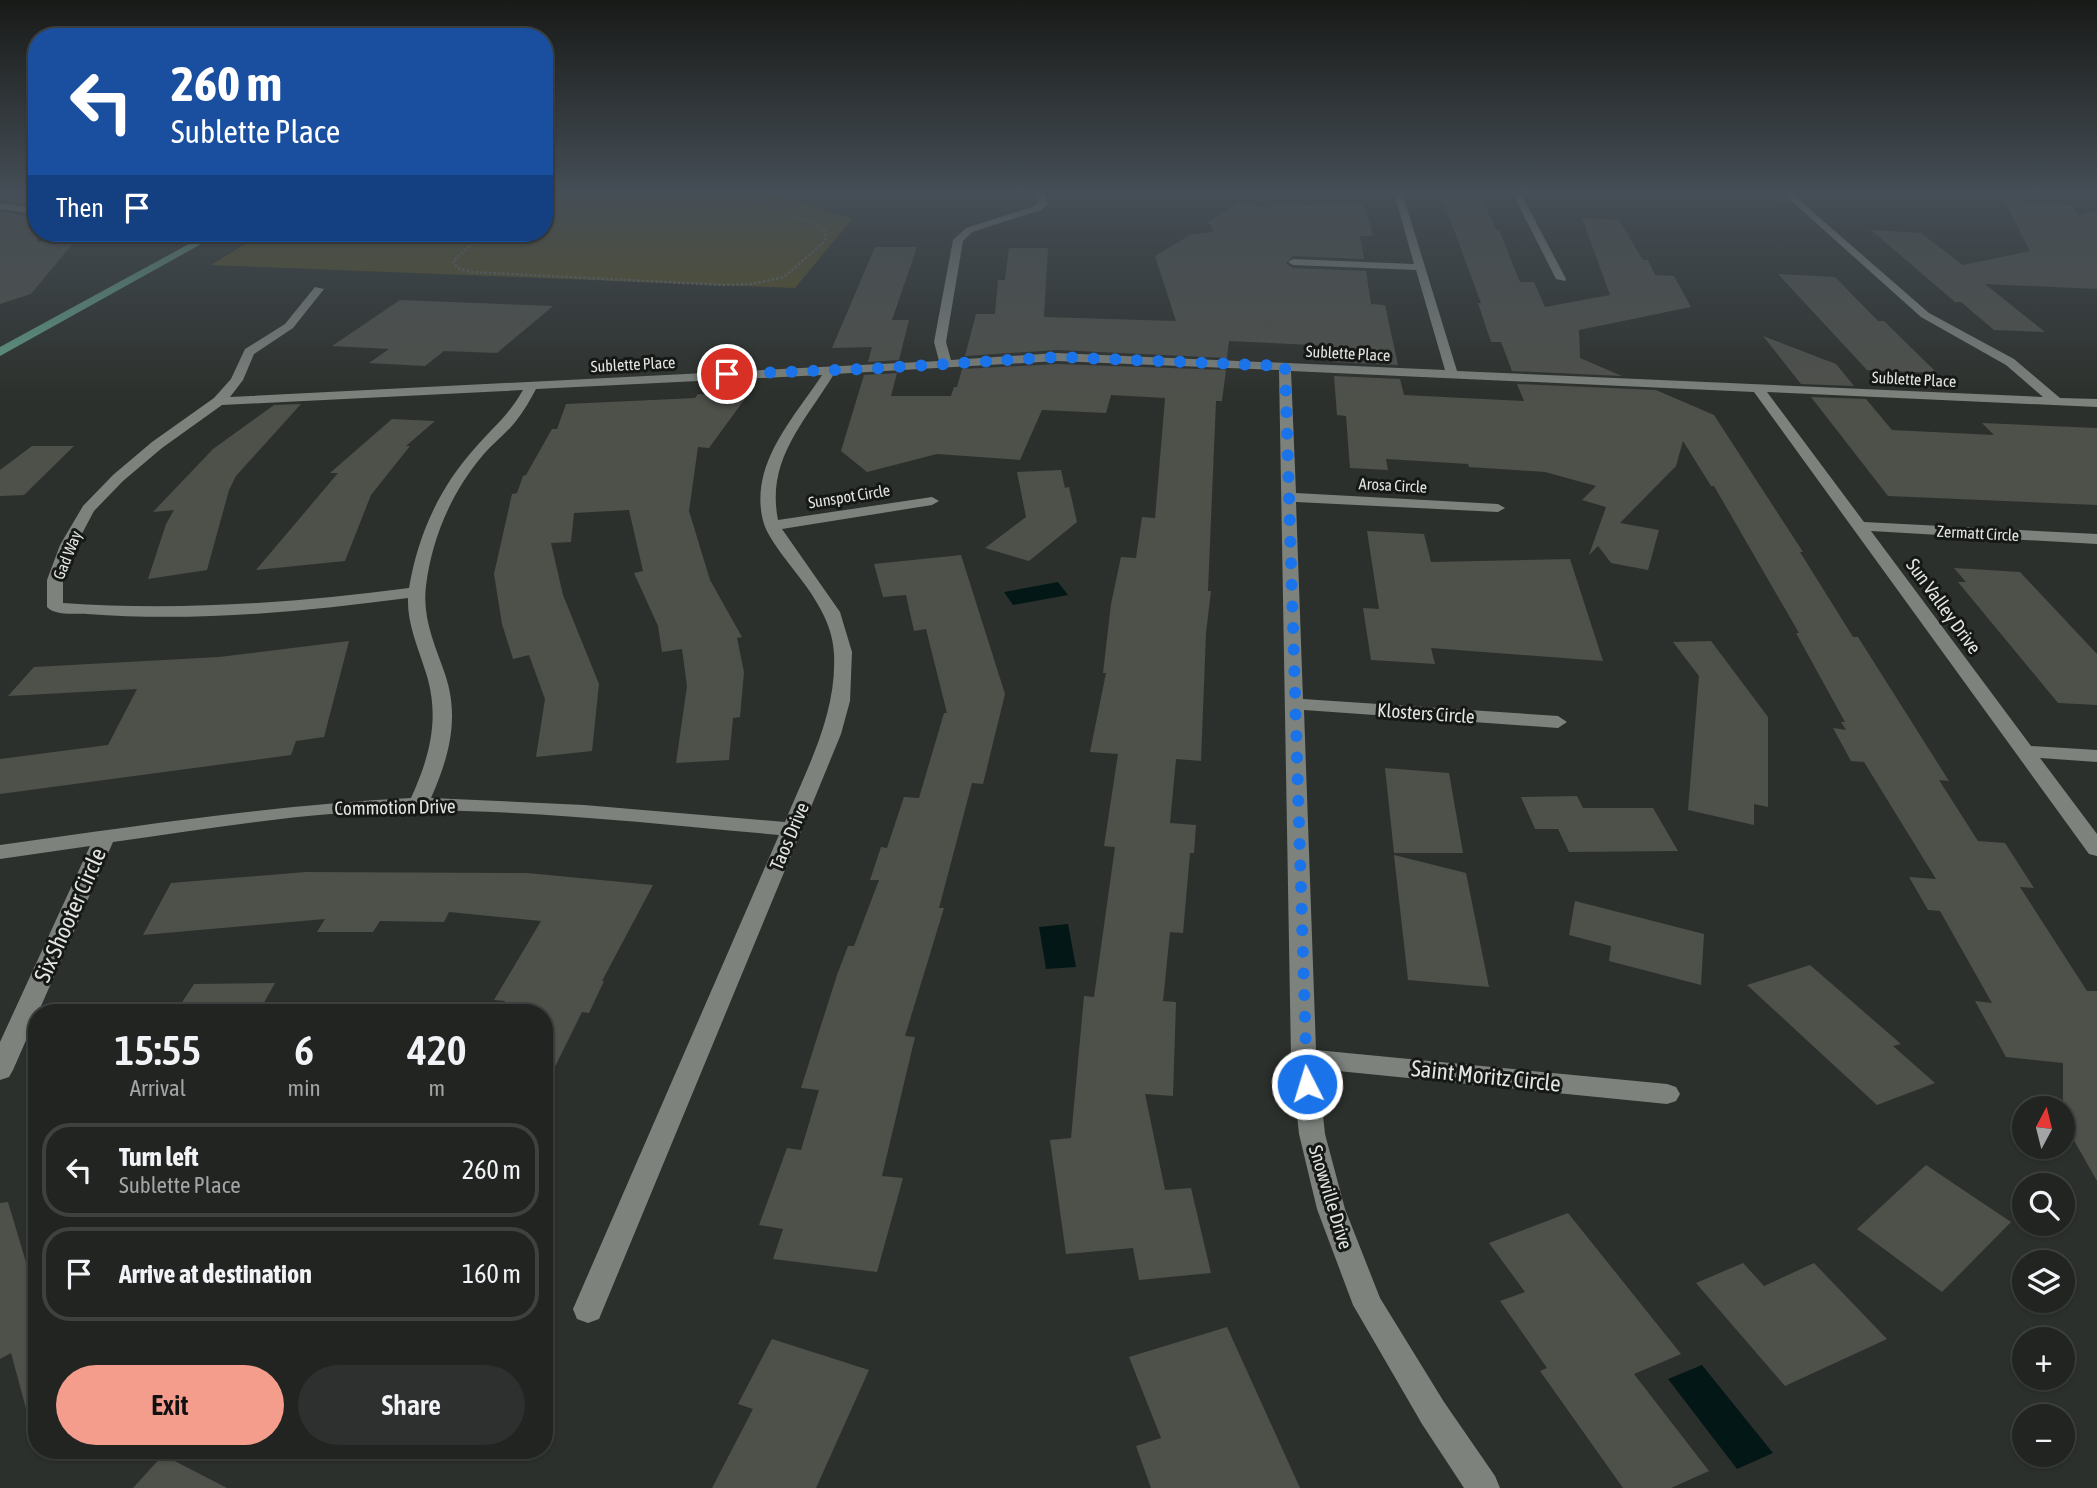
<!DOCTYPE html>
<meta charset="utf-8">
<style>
body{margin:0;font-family:"Asap Condensed",sans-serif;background:#2d302e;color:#f1f3f6;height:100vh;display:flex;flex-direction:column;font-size:26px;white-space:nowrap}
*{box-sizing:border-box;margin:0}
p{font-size:23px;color:#a2a4a5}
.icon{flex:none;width:38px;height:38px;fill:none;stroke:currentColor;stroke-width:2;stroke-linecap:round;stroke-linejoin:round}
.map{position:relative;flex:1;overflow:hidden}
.drawer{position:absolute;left:28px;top:1004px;width:525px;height:455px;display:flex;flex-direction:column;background:#212421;border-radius:28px;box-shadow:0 2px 5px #0004,0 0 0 2px #3e413f}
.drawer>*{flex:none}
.guide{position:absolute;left:28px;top:28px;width:525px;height:214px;border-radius:28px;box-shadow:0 2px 5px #0004,0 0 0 2px #3e413f;background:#1a4fa0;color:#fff;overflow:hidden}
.needle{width:46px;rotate:7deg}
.buttons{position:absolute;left:2012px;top:1096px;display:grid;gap:14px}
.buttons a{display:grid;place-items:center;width:63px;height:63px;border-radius:50%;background:#212421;box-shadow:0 2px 5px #0004,0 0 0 2px #3e413f;font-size:35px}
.pin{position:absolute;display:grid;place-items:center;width:60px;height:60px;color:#fff;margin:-30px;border:4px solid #fff;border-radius:50%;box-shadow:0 2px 7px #0007}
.me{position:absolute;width:77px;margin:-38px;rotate:355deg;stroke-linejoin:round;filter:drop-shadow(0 0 5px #0008)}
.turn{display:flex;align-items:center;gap:24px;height:147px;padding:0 28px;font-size:32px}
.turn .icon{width:91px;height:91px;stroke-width:2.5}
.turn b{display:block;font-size:49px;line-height:60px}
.then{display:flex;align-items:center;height:66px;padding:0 28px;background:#0003;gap:14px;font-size:26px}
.eta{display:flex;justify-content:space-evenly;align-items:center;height:119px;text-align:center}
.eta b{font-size:42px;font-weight:600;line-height:49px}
.primary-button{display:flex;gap:14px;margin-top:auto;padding:14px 28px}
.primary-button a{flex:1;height:80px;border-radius:42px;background:#f49d8d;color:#111;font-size:28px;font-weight:600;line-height:80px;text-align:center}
.primary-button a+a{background:#2d302e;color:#f1f3f6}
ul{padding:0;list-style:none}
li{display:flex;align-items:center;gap:21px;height:94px;margin:0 14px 10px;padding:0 14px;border:4px solid #3e413f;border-radius:28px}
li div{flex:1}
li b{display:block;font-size:26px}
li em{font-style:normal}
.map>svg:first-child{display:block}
.green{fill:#564e20}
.water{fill:#021716}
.building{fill:#4e504a}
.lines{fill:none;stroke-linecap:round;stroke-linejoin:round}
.path{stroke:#646864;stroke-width:2.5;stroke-dasharray:2.5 2;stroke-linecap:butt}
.minor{fill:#7d827d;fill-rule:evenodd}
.primary{fill:#619a84;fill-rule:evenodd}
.route{stroke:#1a73e8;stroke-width:12;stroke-dasharray:0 21.6}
.labels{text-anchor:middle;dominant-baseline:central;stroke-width:6;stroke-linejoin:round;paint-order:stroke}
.far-street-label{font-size:16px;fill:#e2e5e2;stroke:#161816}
.street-label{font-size:19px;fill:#e2e5e2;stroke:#161816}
.near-street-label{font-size:23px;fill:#e2e5e2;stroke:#161816}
</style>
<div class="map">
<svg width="2097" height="1488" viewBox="0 0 2097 1488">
<rect width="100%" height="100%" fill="#2c302c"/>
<!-- green -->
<polygon class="green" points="544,192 770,192 852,219 795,288 211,265 263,233 544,233"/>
<!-- water -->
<g class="water">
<polygon points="1058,582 1068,595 1013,605 1004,592"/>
<polygon points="1068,924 1076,967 1046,969 1039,927"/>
<polygon points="1702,1365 1773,1453 1737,1469 1668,1379"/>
</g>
<!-- building -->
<g class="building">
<polygon points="0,192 37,192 37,205 0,200"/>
<polygon points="1440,192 1479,193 1496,230 1499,230 1520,282 1534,282 1545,307 1610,295 1582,218 1619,220 1643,260 1648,260 1655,275 1674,276 1691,307 1579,330 1580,358 1622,376 1512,371 1501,342 1491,342 1478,303 1481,303"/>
<polygon points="2004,200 2072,206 2078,216 2097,211 2097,289 1985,284 2045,332 1994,330 1961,302 1955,302 1871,230 1921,233 1963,265 2030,251"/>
<polygon points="1273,202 1313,206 1313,203 1364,204 1373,236 1360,236 1364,259 1293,256 1286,263 1293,268 1366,271 1371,304 1385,305 1398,365 1333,362 1331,346 1229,341 1227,358 1057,350 965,356 976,314 995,314 998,280 1005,280 1009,248 1048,248 1044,317 1176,321 1155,256 1190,235 1214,232 1208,222 1239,203 1268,207"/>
<polygon points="0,212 37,217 37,242 79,236 31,294 0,304"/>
<polygon points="875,247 917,247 892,320 909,320 899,360 868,362 872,347 832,348"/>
<polygon points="1778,274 1835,277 1878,321 1884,321 1937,373 1867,370"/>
<polygon points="400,300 553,306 497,353 444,351 425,366 369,363 389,349 332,346"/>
<polygon points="1763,336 1836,364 1854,386 1801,384"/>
<polygon points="1057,364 1226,370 1222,401 1216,401 1208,591 1211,591 1206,633 1201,761 1176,759 1170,823 1196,825 1194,853 1190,853 1183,933 1170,932 1163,1001 1176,1002 1173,1096 1145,1094 1165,1190 1191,1188 1211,1273 1139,1280 1133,1248 1066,1254 1050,1140 1071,1138 1084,996 1094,997 1115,847 1104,846 1118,754 1090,752 1106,673 1103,673 1111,604 1121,557 1136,558 1142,517 1155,518 1165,398 1111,395 1106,413 1042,410 1020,460 937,454 867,472 841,451 864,375 897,373 891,396 951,396 954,387 957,387 962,369"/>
<polygon points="1334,376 1400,379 1404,395 1524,401 1517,384 1656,390 1714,415 1803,552 1800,552 1853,637 1858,637 1949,781 1939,780 1978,841 2005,843 2034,888 2020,887 2087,991 2097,991 2097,1181 2063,1121 2063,1063 2006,1057 1975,1001 1992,1003 1940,911 1928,910 1909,877 1936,879 1864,762 1851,761 1833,728 1846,730 1841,722 1845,722 1796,633 1799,633 1714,486 1711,486 1683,441 1676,466 1620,523 1659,530 1648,570 1611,563 1598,546 1589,555 1606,507 1582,500 1596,486 1545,472 1469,467 1468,464 1386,459 1388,470 1350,468 1346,416 1337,415"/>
<polygon points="698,394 747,396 709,448 698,447 689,511 710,580 742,637 737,638 744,672 740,717 733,718 729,760 676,763 687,686 682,649 662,652 658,626 634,573 643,571 629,510 574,513 571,542 551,543 563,595 599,684 592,751 536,757 545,699 529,655 513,659 502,624 494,574 512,494 517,493 523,476 526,475 552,429 557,429 566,404 695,398"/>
<polygon points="1811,397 1866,399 1892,430 1994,435 1982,423 2097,428 2097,505 1888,496"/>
<polygon points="301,404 236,476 229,490 207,570 148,579 166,524 174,510 153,512 213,449 274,405"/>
<polygon points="392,419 435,421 406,446 410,446 371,495 345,561 256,570 338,473 330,473"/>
<polygon points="32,446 74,446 24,495 0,496 0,470"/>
<polygon points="1061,470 1065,488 1069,487 1077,522 1029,561 985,548 1026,517 1017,472"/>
<polygon points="1367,531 1424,534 1431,562 1570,559 1603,661 1431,648 1435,664 1371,660 1363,608 1379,609"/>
<polygon points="961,555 1005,694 983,784 972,783 939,908 944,908 905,1036 915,1037 882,1176 903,1178 877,1272 773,1259 783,1229 759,1225 787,1148 801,1150 819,1090 801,1088 837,975 848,946 854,946 879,880 870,880 881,847 887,848 904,797 919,798 944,713 947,713 926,629 914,631 906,595 883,597 874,564"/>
<polygon points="1954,568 2020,572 2097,654 2097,705 2058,703 1958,582 1966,582"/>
<polygon points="349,641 324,737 296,741 291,755 0,794 0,759 108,745 137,689 8,696 34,667 219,657"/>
<polygon points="1711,641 1768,717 1768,807 1754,804 1754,825 1688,810 1699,676 1673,642"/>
<polygon points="1385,768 1449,773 1463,853 1394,853"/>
<polygon points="1577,796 1583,808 1653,808 1678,851 1569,852 1558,829 1535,829 1521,797"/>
<polygon points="1394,855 1466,873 1489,987 1408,980"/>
<polygon points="306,872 527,873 653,885 602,981 604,981 589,1013 582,1012 544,1089 544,1013 498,1013 505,1001 494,1000 541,921 449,912 444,922 380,921 373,932 317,932 325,919 143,935 171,883"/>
<polygon points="1575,901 1704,934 1701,985 1609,961 1611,946 1569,935"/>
<polygon points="1810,965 1901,1044 1893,1046 1935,1083 1877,1105 1747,985"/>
<polygon points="275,983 258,1013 175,1013 194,984"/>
<polygon points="1926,1165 2011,1222 1942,1292 1857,1229"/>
<polygon points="8,1202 37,1299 37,1411 27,1412 11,1353 0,1359 0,1203"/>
<polygon points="1568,1213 1681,1354 1634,1374 1709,1471 1671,1488 1623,1488 1540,1371 1547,1368 1500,1301 1525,1292 1489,1243"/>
<polygon points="1743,1263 1764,1286 1814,1263 1887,1339 1785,1386 1696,1283"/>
<polygon points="1227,1327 1300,1488 1151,1488 1136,1446 1161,1438 1129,1357"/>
<polygon points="772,1339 869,1370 816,1488 712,1488 753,1409 738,1404"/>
<polygon points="163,1455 227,1488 133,1488"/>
</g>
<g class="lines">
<!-- path -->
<polyline class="path" points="467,233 474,238 472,244 453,261 457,268 471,272 723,285 751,284 784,277 823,243 826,237 824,229 741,192"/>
<!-- minor -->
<g class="minor">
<path d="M1036 192H1044L1048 204 1041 210 972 232 963 241 946 342 951 360 1057 353 1445 370 1416 270 1293 265 1288 262 1293 259 1414 264 1394 192H1402L1457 371 2043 397 2006 365 1921 317 1787 197 1786 195 1790 192 1929 313 2014 359 2060 398 2097 399V407L1767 392 1864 522 2097 534V544L1871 531 2031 746 2097 750V762L2040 758 2097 834V856L2089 854 1754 392 1291 371 1296 493 1498 504 1505 508 1498 512 1296 502 1303 699 1558 716 1567 722 1558 728 1304 710 1316 1050 1667 1084 1676 1087 1680 1094 1676 1101 1667 1104 1318 1069 1325 1134 1345 1209 1380 1298 1444 1402 1495 1476 1500 1488H1464L1422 1424 1353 1305 1317 1209 1299 1134 1291 1058 1279 370 1057 361 834 374C804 423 766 460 778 520L932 497 939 501 932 505 782 529 840 612 852 652 850 701 841 734 802 829 599 1319 588 1323 577 1319 573 1309 779 835C660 824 539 811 419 810 317 810 214 828 113 842L13 1070 9 1077 0 1080V1042L90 846 0 859V845C137 826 273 805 411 798 431 754 441 714 424 667 417 645 407 622 408 598 302 612 195 622 87 614 75 613 55 616 47 607V580L60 545 83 506 113 475 152 442 214 398 231 379 245 349 285 324 315 287 324 289 293 328 254 354 243 380 230 397 939 361 934 342 953 240 966 228 1035 206 1038 203ZM822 375C793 419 747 467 764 524 770 542 794 569 806 586 820 606 833 628 834 654 837 714 807 768 785 822L584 805 431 798C449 757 460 718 445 674 435 645 422 618 426 586 432 538 451 493 483 455 493 443 506 434 516 421 524 411 530 400 536 389ZM523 390C509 415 493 427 475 448 439 488 418 535 409 588 294 603 179 611 63 603V580L76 545 94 511 123 481 162 448 222 405Z"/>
<polygon points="1512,192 1520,192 1566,279 1565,281 1556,279"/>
<polygon points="0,203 37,208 37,214 0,209"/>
</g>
<!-- primary -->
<polygon class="primary" points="209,233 221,233 0,356 0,347"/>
</g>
<!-- sky -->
<linearGradient id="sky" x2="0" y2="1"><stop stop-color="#181a18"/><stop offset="0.48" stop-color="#454e56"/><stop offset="1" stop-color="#454e56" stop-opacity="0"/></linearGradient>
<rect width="2097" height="400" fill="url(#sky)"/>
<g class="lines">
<!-- route -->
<polyline class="route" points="727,374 865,369 1057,357 1285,366 1307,1084"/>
</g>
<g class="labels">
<!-- far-street labels -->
<g class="far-street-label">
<text transform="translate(1348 353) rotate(3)">Sublette Place</text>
<text transform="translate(633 364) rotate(-3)">Sublette Place</text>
<text transform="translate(1914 379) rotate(3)">Sublette Place</text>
<text transform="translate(1393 485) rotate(3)">Arosa Circle</text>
<text transform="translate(849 496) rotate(-9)">Sunspot Circle</text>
<text transform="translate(1978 533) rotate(3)">Zermatt Circle</text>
<text transform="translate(67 555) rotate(-68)">Gad Way</text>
</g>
<!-- street labels -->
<g class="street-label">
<text transform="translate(1944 606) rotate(54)">Sun Valley Drive</text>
<text transform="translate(1426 713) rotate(4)">Klosters Circle</text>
<text transform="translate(395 807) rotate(-1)">Commotion Drive</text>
<text transform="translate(789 836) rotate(-67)">Taos Drive</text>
<text transform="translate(1331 1197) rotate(73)">Snowville Drive</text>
</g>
<!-- near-street labels -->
<g class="near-street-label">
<text transform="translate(70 915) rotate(-66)">Six Shooter Circle</text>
<text transform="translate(1486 1076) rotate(6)">Saint Moritz Circle</text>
</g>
</g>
</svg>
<div class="buttons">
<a><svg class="needle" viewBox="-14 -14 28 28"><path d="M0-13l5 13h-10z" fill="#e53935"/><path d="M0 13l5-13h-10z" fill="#a2a4a5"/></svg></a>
<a><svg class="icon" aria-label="search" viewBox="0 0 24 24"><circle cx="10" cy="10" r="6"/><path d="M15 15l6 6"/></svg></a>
<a><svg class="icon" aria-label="layers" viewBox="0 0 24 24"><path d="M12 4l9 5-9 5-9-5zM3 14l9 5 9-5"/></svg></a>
<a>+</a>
<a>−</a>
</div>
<div class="pin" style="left:727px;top:374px;background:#d93025"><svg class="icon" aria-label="arrive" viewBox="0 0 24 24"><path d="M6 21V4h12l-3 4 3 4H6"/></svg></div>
<svg class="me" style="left:1307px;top:1084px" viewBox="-20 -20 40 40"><circle r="17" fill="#1a73e8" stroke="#fff" stroke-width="3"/><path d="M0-11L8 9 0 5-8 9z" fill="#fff"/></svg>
<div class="guide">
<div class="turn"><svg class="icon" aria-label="left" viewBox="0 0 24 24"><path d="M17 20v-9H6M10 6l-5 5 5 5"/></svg><div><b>260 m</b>Sublette Place</div></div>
<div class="then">Then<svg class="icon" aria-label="arrive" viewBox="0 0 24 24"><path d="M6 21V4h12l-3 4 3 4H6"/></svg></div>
</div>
<section class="drawer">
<div class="eta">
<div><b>15:55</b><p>Arrival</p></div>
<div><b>6</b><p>min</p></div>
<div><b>420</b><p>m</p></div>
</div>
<ul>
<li><svg class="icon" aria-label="left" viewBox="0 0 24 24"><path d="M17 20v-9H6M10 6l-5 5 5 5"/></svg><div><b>Turn left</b><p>Sublette Place</p></div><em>260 m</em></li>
<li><svg class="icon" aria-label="arrive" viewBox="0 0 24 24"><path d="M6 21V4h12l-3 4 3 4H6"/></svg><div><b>Arrive at destination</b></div><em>160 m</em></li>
</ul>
<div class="primary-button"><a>Exit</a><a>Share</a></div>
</section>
</div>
